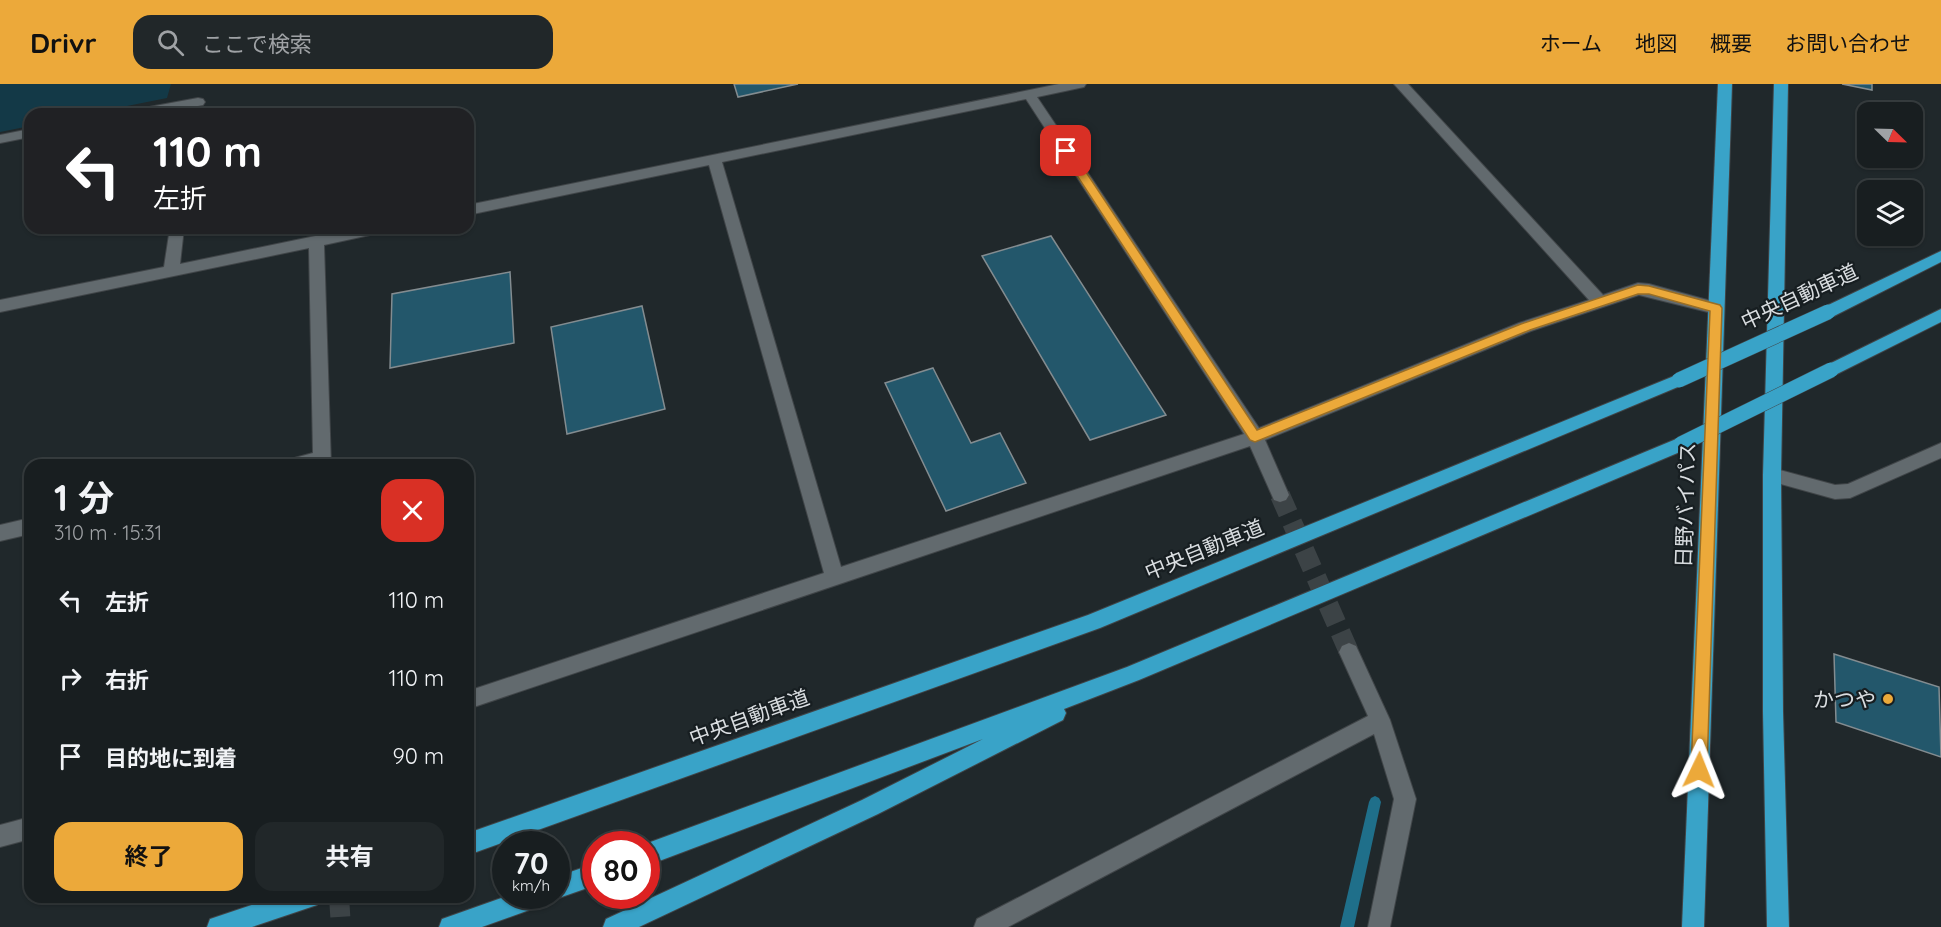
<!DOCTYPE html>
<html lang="ja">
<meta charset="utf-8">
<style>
body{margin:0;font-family:Quicksand,"Noto Sans JP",sans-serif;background:#212729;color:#f1f3f6;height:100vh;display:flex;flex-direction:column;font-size:22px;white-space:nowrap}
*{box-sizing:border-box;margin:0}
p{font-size:20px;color:#9fa2a5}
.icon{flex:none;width:33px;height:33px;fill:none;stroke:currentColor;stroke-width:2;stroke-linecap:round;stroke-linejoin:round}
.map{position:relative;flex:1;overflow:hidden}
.side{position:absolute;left:24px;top:375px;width:450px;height:444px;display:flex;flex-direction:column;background:#181e20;border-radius:18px;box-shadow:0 2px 4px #0004,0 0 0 2px #363c3e}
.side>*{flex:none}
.hud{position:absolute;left:24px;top:24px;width:450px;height:126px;border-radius:18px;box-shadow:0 2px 4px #0004,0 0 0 2px #363c3e;background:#202124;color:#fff;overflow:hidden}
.needle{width:39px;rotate:113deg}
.controls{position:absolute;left:1857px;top:18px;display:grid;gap:12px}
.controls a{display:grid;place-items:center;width:66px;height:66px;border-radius:12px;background:#181e20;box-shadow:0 2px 4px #0004,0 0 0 2px #363c3e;font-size:30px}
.speed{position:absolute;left:492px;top:747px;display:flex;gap:12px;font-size:30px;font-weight:700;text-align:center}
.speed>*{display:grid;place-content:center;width:78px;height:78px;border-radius:50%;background:#181e20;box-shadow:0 2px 4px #0004,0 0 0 2px #363c3e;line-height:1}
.speed small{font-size:15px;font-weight:400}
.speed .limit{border:9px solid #d22;background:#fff;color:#111}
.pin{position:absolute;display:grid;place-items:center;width:51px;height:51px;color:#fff;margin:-26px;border-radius:12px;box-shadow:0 3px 9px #0006}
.me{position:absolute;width:66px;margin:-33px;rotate:2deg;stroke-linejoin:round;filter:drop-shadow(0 0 4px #0008)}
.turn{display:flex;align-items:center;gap:21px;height:126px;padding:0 30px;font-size:27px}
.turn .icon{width:78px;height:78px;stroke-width:2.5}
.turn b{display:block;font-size:42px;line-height:51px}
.round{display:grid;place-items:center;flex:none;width:63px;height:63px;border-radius:18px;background:#212729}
.summary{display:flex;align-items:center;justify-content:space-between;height:102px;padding:0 30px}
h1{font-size:36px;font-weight:700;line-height:45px}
.primary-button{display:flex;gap:12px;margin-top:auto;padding:12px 30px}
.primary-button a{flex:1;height:69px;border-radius:18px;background:#eca93a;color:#111;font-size:24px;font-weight:700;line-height:69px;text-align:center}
.primary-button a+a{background:#212729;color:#f1f3f6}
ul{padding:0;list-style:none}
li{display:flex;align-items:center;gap:18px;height:78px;padding:0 30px}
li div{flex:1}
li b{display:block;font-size:22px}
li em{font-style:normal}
header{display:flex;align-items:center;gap:36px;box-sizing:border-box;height:84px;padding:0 30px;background:#eca93a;color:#111}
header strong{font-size:28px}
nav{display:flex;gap:33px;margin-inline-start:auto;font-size:21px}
.search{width:420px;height:54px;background:#212729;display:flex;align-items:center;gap:15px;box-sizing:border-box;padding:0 21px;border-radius:18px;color:#9fa2a5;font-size:22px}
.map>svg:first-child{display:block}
.green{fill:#133947}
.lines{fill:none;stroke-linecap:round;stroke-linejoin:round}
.stream{fill:#1f6f8a;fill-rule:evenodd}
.building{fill:#23576b;stroke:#838c90;stroke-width:1.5}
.minor-tunnel{stroke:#3c4346;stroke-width:20;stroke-dasharray:20 10;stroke-linecap:butt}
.minor-casing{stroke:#404548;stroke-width:2}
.highway-casing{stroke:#404548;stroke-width:2}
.minor{fill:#626a6e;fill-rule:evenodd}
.highway{fill:#39a3c8;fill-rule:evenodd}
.highway-bridge-casing{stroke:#404548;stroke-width:16;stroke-linecap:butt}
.highway-bridge{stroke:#39a3c8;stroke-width:15}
.route{fill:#eca93a;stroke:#996e26;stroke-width:1.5}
.poi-dot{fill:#eca93a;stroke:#171e21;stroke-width:2}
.labels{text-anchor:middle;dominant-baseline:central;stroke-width:4.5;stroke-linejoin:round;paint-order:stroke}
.street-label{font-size:21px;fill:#d9dde0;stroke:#171e21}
.poi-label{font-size:21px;fill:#d9dde0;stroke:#171e21;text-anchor:end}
</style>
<header>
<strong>Drivr</strong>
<div class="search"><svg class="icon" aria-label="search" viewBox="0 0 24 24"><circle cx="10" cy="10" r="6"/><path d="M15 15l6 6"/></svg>ここで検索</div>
<nav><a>ホーム</a><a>地図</a><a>概要</a><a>お問い合わせ</a></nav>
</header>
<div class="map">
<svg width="1941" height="843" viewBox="0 0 1941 843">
<rect width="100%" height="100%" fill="#20282b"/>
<!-- green -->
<polygon class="green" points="0,0 171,0 167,14 87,30 30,30 30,42 0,48"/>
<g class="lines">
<!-- stream -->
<polygon class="stream" points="1375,712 1379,714 1381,718 1354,843 1340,843 1369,718 1371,714"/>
</g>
<!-- building -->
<g class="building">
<polygon points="734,0 798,0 738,13"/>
<polygon points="1842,0 1872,0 1872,6"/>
<polygon points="1051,152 1166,331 1090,356 982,172"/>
<polygon points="510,188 514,259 390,284 392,210"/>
<polygon points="642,222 665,325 567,350 551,243"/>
<polygon points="933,284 971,359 1000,349 1026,399 946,427 885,299"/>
<polygon points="1834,570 1939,603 1941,673 1836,638"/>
</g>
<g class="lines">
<!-- minor-tunnel -->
<g class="minor-tunnel">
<polyline points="1280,411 1349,568"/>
<polyline points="339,813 341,843"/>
</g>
<!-- minor casing -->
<g class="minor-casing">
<g id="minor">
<path d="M1059 0H1086L1084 3 1037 13 1259 344 1519 239 1589 216 1394 0H1408L1603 211 1638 199 1649 200 1722 220 1724 224 1722 228 1716 230 1639 211 1531 247 1265 356 1289 411 1286 416 1280 418 1274 416 1250 362 468 625V607L824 489 709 81 468 131V121ZM1026 15 1244 350 841 483 722 78Z"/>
<polygon points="198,14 203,15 205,18 203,21 156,30 126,30 133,26"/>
<polygon points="30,45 30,53 0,59 0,51"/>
<polygon points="170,144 184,144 180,180 354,144 386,144 379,149 324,161 331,381 284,381 287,376 313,369 309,164 0,228 0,216 164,183"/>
<polygon points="1941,359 1941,374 1850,414 1835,415 1766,396 1763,391 1766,386 1772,384 1835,401 1848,400"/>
<polygon points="30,434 30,450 0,457 0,441"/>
<polygon points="1349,559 1356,562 1390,636 1416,715 1390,843 1368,843 1394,715 1374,650 1008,843 974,843 977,835 1368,632 1339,568 1342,562"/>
<polygon points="30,733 30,755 0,763 0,741"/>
</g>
</g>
<!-- highway casing -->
<g class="highway-casing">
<g id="highway">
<polygon points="1718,0 1732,0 1704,843 1682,843"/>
<polygon points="1774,0 1788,0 1781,391 1783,628 1789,843 1767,843 1763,628 1763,391"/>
<polygon points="1941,167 1941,178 1834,232 1822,232 1820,228 1822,224"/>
<polygon points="1941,225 1941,238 1837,290 1831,292 1825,290 1823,286 1825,282"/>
<polygon points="1679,290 1685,292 1687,296 1685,300 1100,544 468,771 468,749 1088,531"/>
<polygon points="1681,353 1687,355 1690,360 1687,365 1139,596 1064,625 1066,629 1063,636 878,730 639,843 603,843 606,835 862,716 983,655 646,782 645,760 1127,583"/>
<polygon points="596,779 596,801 556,815 549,812 546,820 482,843 439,843 442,835 507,812 556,812 556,793"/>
<polygon points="275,813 320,813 317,821 252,843 207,843 210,835"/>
</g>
</g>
<!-- minor -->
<use href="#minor" class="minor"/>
<!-- highway -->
<use href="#highway" class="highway"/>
<!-- highway-bridge casing -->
<g class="highway-bridge-casing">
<g id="highway-bridge">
<polyline points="1679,296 1828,228"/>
<polyline points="1681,360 1831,286"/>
</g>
</g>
<!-- highway-bridge -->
<use href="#highway-bridge" class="highway-bridge"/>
</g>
<!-- route -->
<polygon class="route" points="1066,63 1070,64 1257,346 1521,240 1638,201 1649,202 1720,221 1722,224 1707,686 1704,691 1699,693 1693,691 1691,686 1710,227 1649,210 1638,210 1530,246 1255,358 1250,356 1061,67"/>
<!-- markers -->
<circle class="poi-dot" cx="1888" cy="615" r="6"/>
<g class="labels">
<!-- street labels -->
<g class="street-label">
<text transform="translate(1799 212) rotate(-25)">中央自動車道</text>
<text transform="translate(1685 421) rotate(-88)">日野バイパス</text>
<text transform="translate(1204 465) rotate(-22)">中央自動車道</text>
<text transform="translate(749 633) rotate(-20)">中央自動車道</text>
</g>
<!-- poi labels -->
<g class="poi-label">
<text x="1876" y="615">かつや</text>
</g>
</g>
</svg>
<div class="controls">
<a><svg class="needle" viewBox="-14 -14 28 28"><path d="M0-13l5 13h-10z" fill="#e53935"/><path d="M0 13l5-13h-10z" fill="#9fa2a5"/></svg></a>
<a><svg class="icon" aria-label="layers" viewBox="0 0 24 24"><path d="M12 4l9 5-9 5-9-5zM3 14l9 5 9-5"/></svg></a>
</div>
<div class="speed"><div>70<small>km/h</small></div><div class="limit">80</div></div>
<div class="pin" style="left:1066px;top:67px;background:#d93025"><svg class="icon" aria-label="arrive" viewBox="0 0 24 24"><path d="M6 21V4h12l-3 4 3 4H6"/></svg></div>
<svg class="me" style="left:1699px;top:686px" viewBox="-20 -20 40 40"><path d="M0-17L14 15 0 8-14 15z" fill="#eca93a" stroke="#fff" stroke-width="4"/></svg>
<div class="hud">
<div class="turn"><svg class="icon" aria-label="left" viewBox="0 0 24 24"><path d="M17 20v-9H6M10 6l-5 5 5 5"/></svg><div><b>110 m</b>左折</div></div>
</div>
<section class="side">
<div class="summary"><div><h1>1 分</h1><p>310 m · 15:31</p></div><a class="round" style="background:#d93025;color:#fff"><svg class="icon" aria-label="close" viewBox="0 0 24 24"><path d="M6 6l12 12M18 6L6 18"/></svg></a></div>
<ul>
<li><svg class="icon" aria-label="left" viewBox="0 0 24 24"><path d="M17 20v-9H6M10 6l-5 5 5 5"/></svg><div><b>左折</b></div><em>110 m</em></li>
<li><svg class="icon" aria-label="right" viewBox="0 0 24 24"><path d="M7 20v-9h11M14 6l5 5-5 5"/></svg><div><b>右折</b></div><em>110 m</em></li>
<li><svg class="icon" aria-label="arrive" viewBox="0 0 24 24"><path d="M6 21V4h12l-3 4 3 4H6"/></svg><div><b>目的地に到着</b></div><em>90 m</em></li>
</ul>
<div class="primary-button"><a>終了</a><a>共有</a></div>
</section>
</div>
